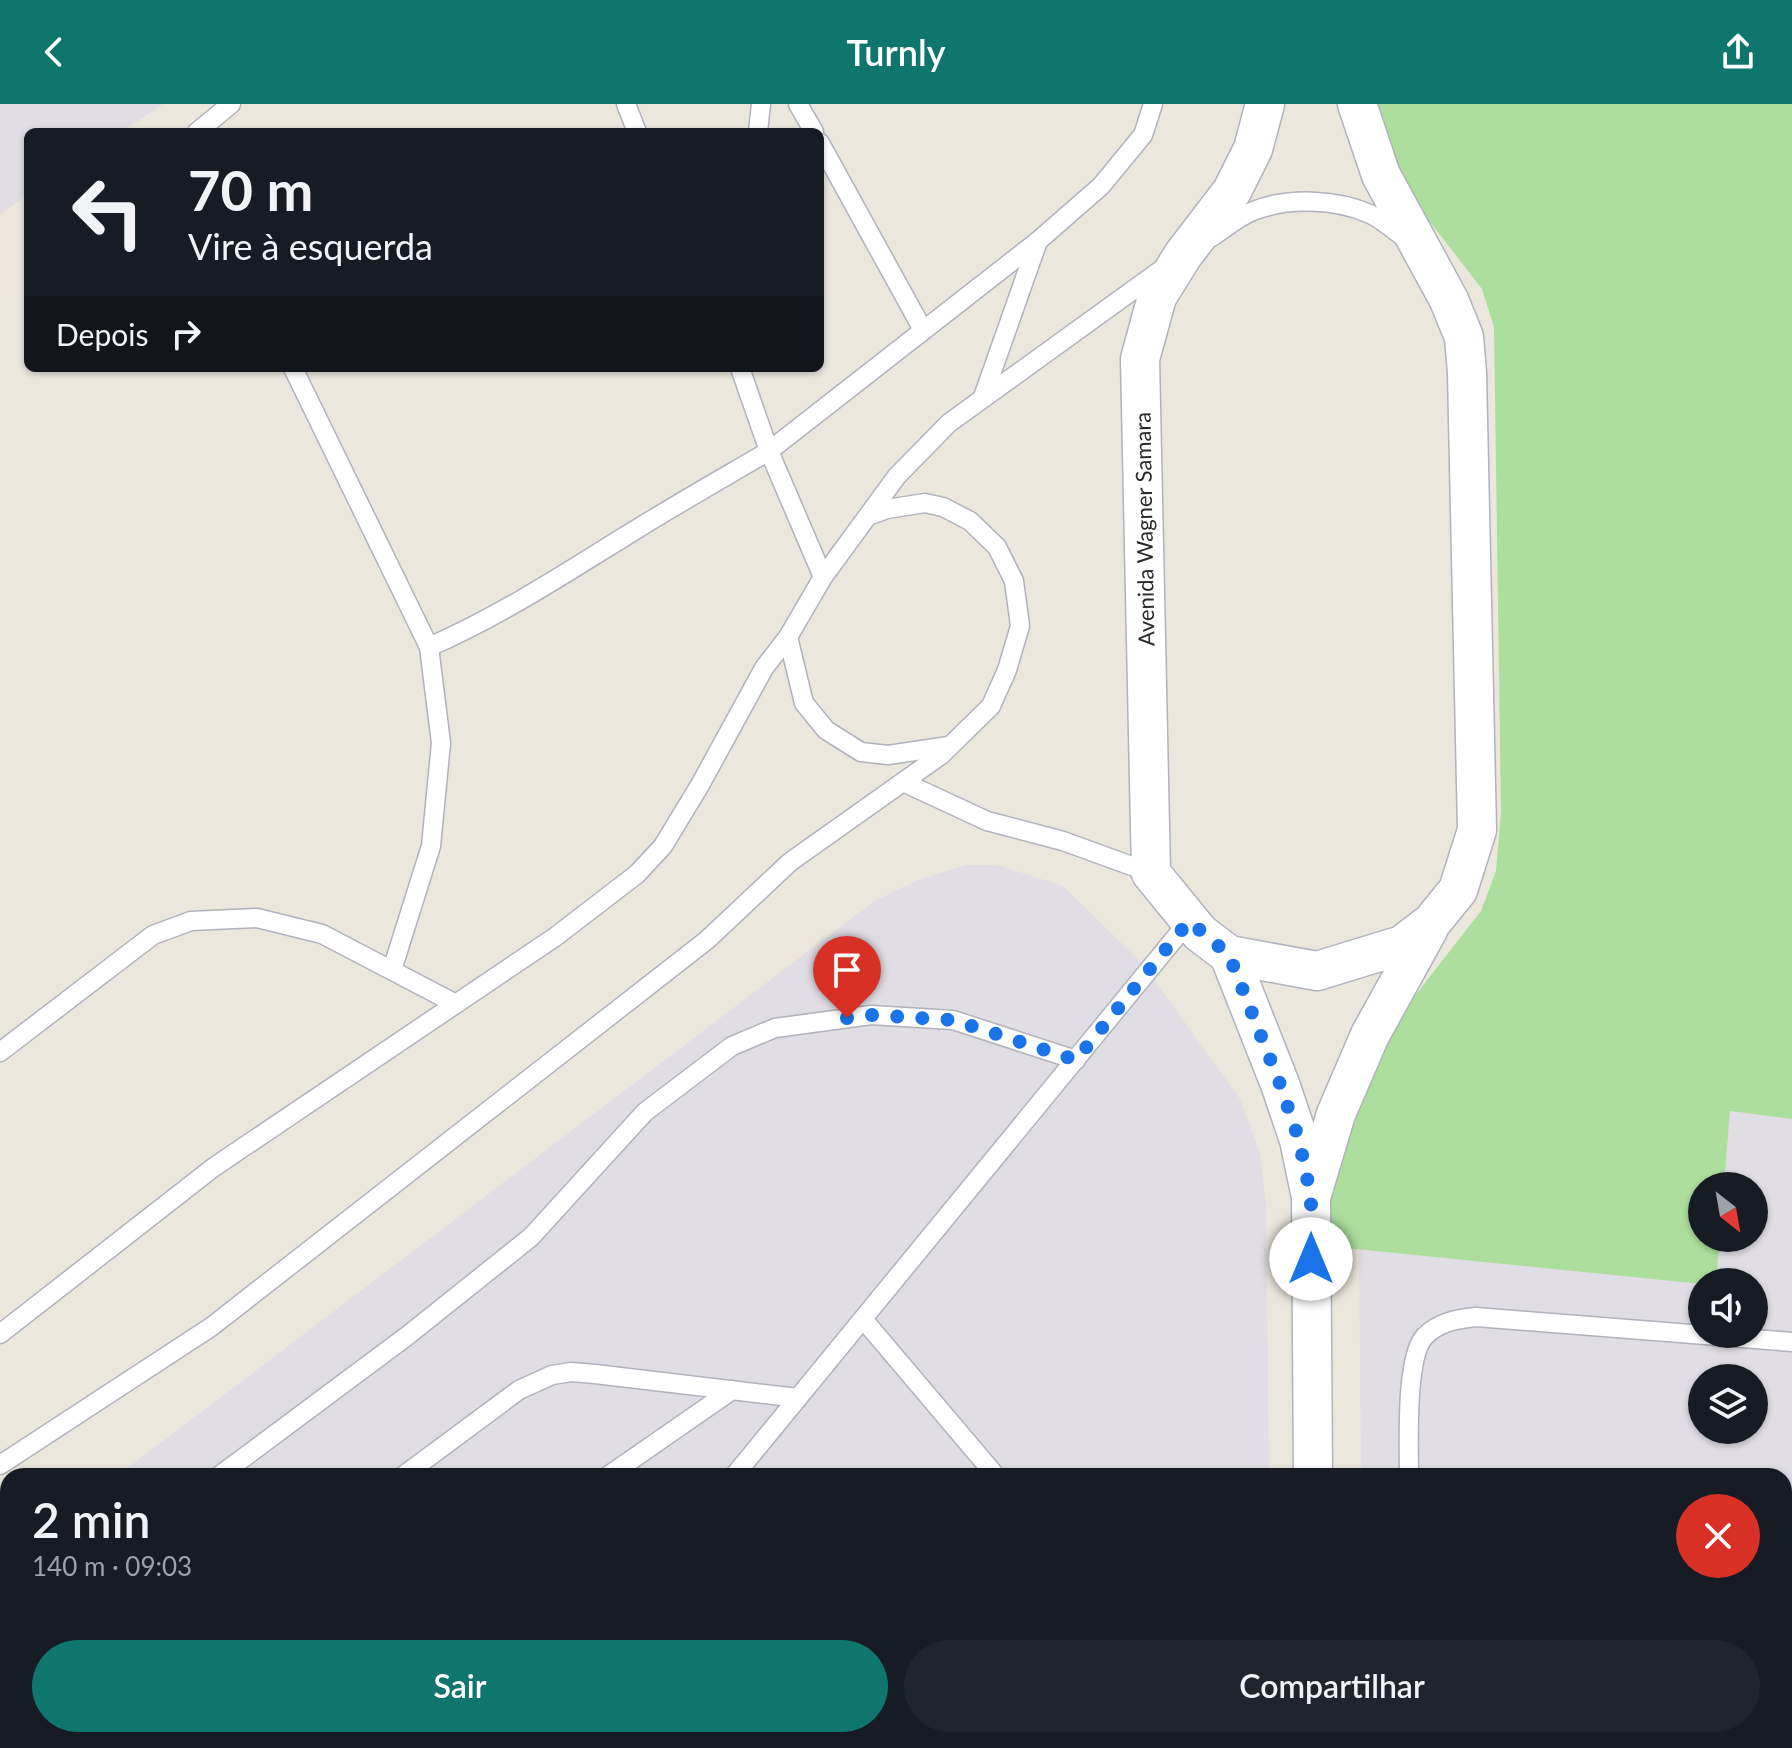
<!DOCTYPE html>
<html lang="pt">
<meta charset="utf-8">
<style>
body{margin:0;font-family:Lato,sans-serif;background:#20242c;color:#f1f3f6;height:100vh;display:flex;flex-direction:column;font-size:30px;white-space:nowrap}
*{box-sizing:border-box;margin:0}
p{font-size:26px;color:#9ea1a6}
.icon{flex:none;width:44px;height:44px;fill:none;stroke:currentColor;stroke-width:2;stroke-linecap:round;stroke-linejoin:round}
.map{position:relative;flex:1;overflow:hidden}
.details{position:absolute;left:0px;top:1364px;width:1792px;height:280px;display:flex;flex-direction:column;background:#171b24;border-radius:24px 24px 0 0;box-shadow:0 2px 6px #0004}
.details>*{flex:none}
.hud{position:absolute;left:24px;top:24px;width:800px;height:244px;border-radius:12px;box-shadow:0 2px 6px #0004;background:#171b24;color:#f1f3f6;overflow:hidden}
.needle{width:52px;rotate:149deg}
.buttons{position:absolute;left:1688px;top:1068px;display:grid;gap:16px}
.buttons a{display:grid;place-items:center;width:80px;height:80px;border-radius:50%;background:#171b24;box-shadow:0 2px 6px #0004;font-size:40px}
.pin{position:absolute;display:grid;place-items:center;width:68px;height:68px;color:#fff;margin:-82px -34px;border-radius:50% 50% 50% 0;rotate:-45deg;box-shadow:0 0 8px #0007}
.pin .icon{rotate:45deg}
.me{position:absolute;width:88px;margin:-44px;rotate:0deg;stroke-linejoin:round;filter:drop-shadow(0 0 6px #0008)}
.turn{display:flex;align-items:center;gap:28px;height:168px;padding:0 32px;font-size:36px}
.turn .icon{width:104px;height:104px;stroke-width:2.5}
.turn b{display:block;font-size:56px;line-height:68px}
.then{display:flex;align-items:center;height:76px;padding:0 32px;background:#0003;gap:16px;font-size:30px}
.round{display:grid;place-items:center;flex:none;width:84px;height:84px;border-radius:42px;background:#20242c}
.headline{display:flex;align-items:center;justify-content:space-between;height:136px;padding:0 32px}
h1{font-size:48px;font-weight:600;line-height:60px}
.primary-button{display:flex;gap:16px;margin-top:auto;padding:16px 32px}
.primary-button a{flex:1;height:92px;border-radius:48px;background:#0f766e;color:#fff;font-size:32px;font-weight:600;line-height:92px;text-align:center}
.primary-button a+a{background:#20242c;color:#f1f3f6}
header{display:flex;justify-content:space-between;align-items:center;height:104px;padding:0 32px;background:#0f766e;color:#fff;font-size:36px;font-weight:600}
.map>svg:first-child{display:block}
.industrial{fill:#e0dde4;fill-rule:evenodd}
.green{fill:#acdf9d}
.lines{fill:none;stroke-linecap:round;stroke-linejoin:round}
.lane-casing{stroke:#b0b2bd;stroke-width:21}
.street-casing{stroke:#b0b2bd;stroke-width:41}
.lane{stroke:#fff;stroke-width:18}
.street{stroke:#fff;stroke-width:38}
.route{stroke:#1a73e8;stroke-width:14;stroke-dasharray:0 25.2}
.labels{text-anchor:middle;dominant-baseline:central;stroke-width:8;stroke-linejoin:round;paint-order:stroke}
.street-label{font-size:22px;fill:#2a2a2a;stroke:#fff}
</style>
<header><svg class="icon" aria-label="back" viewBox="0 0 24 24"><path d="M15 5l-7 7 7 7"/></svg>Turnly<svg class="icon" aria-label="share" viewBox="0 0 24 24"><path d="M12 15V3M7 8l5-5 5 5M5 13v7h14v-7"/></svg></header>
<div class="map">
<svg width="1792" height="1644" viewBox="0 0 1792 1644">
<rect width="100%" height="100%" fill="#ebe7dd"/>
<!-- industrial -->
<g class="industrial">
<polygon points="0,0 163,0 121,28 28,28 28,91 0,110"/>
<polygon points="967,761 997,761 1063,782 1143,860 1240,995 1260,1049 1266,1101 1269,1372 117,1372 873,798 920,775"/>
<path d="M1730 1007 1792 1015V1644H1363V1636H1784V1372H1361L1359 1145 1702 1180V1230H1754V1178H1716L1720 1134H1754V1082H1724ZM1702 1274H1754V1326H1702Z"/>
<polygon points="8,1455 8,1636 1271,1636 1271,1644 0,1644 0,1461"/>
</g>
<!-- green -->
<polygon class="green" points="1370,0 1792,0 1792,1015 1730,1007 1724,1082 1702,1082 1702,1134 1720,1134 1716,1178 1702,1180 1326,1142 1327,1066 1396,916 1481,807 1496,767 1501,708 1494,223 1482,185 1406,87"/>
<g class="lines">
<!-- lane casing -->
<g class="lane-casing">
<g id="lane">
<polyline points="626,0 637,28"/>
<polyline points="798,0 814,28"/>
<polyline points="197,28 231,0"/>
<polyline points="758,28 761,0"/>
<polyline points="820,39 923,226"/>
<path d="M1210 134C1224 125 1238 113 1253 107 1288 93 1336 95 1370 110 1383 116 1395 127 1406 135"/>
<polyline points="293,264 429,543 441,639 431,742 392,866"/>
<polyline points="740,264 769,347 1038,137 1101,82 1143,31 1153,0"/>
<polyline points="983,293 1038,137"/>
<polyline points="788,533 804,599 826,626 861,648 888,651 949,642"/>
<path d="M429 543C502 511 564 470 632 428 677 400 723 374 769 347L823 473"/>
<polyline points="903,678 987,717 1063,737 1151,769"/>
<polyline points="0,948 153,831 191,817 257,814 322,830 456,900"/>
<polyline points="863,1215 996,1372"/>
<polyline points="0,1230 214,1063 555,833 637,770 663,742 700,681 764,564 788,533 823,473 897,372 949,319 1165,163"/>
<polyline points="0,1361 211,1223 707,836 790,758 941,651 991,602 1007,566 1020,522 1014,477 997,443 970,417 943,403 925,399 887,405 868,412"/>
<polyline points="219,1372 407,1232 531,1133 645,1008 732,942 775,924 871,911 953,916 1076,956"/>
<polyline points="403,1372 519,1286 552,1271 571,1268 595,1270 798,1294"/>
<polyline points="608,1372 732,1286"/>
<polyline points="734,1372 1189,817"/>
<path d="M1409 1372C1409 1342 1405 1252 1425 1232 1439 1218 1457 1215 1476 1213L1792 1238"/>
<polyline points="0,1536 8,1529"/>
<polyline points="571,1636 581,1644"/>
<polyline points="506,1644 513,1636"/>
<polyline points="1065,1644 1065,1636"/>
<polyline points="1400,1644 1400,1636"/>
</g>
</g>
<!-- street casing -->
<g class="street-casing">
<g id="street">
<polyline points="1265,0 1253,45 1232,87 1183,151 1157,193 1140,255 1151,769 1200,829 1229,851 1317,867 1402,841 1432,818 1458,786 1477,726 1467,269 1464,233 1449,196 1381,71 1357,0"/>
<polyline points="1229,851 1280,980 1299,1036 1311,1093 1313,1372"/>
<polyline points="1312,1090 1336,1010 1370,931 1428,826"/>
<polyline points="1315,1636 1315,1644"/>
</g>
</g>
<!-- lane -->
<use href="#lane" class="lane"/>
<!-- street -->
<use href="#street" class="street"/>
</g>
<g class="lines">
<!-- route -->
<polyline class="route" points="847,914 871,911 953,916 1076,956 1189,817 1229,851 1280,980 1299,1036 1311,1093 1311,1155"/>
</g>
<g class="labels">
<!-- street labels -->
<g class="street-label">
<text transform="translate(1144 425) rotate(-91)">Avenida Wagner Samara</text>
</g>
</g>
</svg>
<div class="buttons">
<a><svg class="needle" viewBox="-14 -14 28 28"><path d="M0-13l5 13h-10z" fill="#e53935"/><path d="M0 13l5-13h-10z" fill="#9ea1a6"/></svg></a>
<a><svg class="icon" aria-label="sound" viewBox="0 0 24 24"><path d="M4 9h4l5-4v14l-5-4H4zM17 9q2 3 0 6"/></svg></a>
<a><svg class="icon" aria-label="layers" viewBox="0 0 24 24"><path d="M12 4l9 5-9 5-9-5zM3 14l9 5 9-5"/></svg></a>
</div>
<div class="pin" style="left:847px;top:914px;background:#d93025"><svg class="icon" aria-label="arrive" viewBox="0 0 24 24"><path d="M6 21V4h12l-3 4 3 4H6"/></svg></div>
<svg class="me" style="left:1311px;top:1155px" viewBox="-20 -20 40 40"><circle r="19" fill="#fff"/><path d="M0-13L10 11 0 6-10 11z" fill="#1a73e8"/></svg>
<div class="hud">
<div class="turn"><svg class="icon" aria-label="left" viewBox="0 0 24 24"><path d="M17 20v-9H6M10 6l-5 5 5 5"/></svg><div><b>70 m</b>Vire à esquerda</div></div>
<div class="then">Depois<svg class="icon" aria-label="right" viewBox="0 0 24 24"><path d="M7 20v-9h11M14 6l5 5-5 5"/></svg></div>
</div>
<section class="details">
<div class="headline"><div><h1>2 min</h1><p>140 m · 09:03</p></div><a class="round" style="background:#d93025;color:#fff"><svg class="icon" aria-label="close" viewBox="0 0 24 24"><path d="M6 6l12 12M18 6L6 18"/></svg></a></div>
<div class="primary-button"><a>Sair</a><a>Compartilhar</a></div>
</section>
</div>
